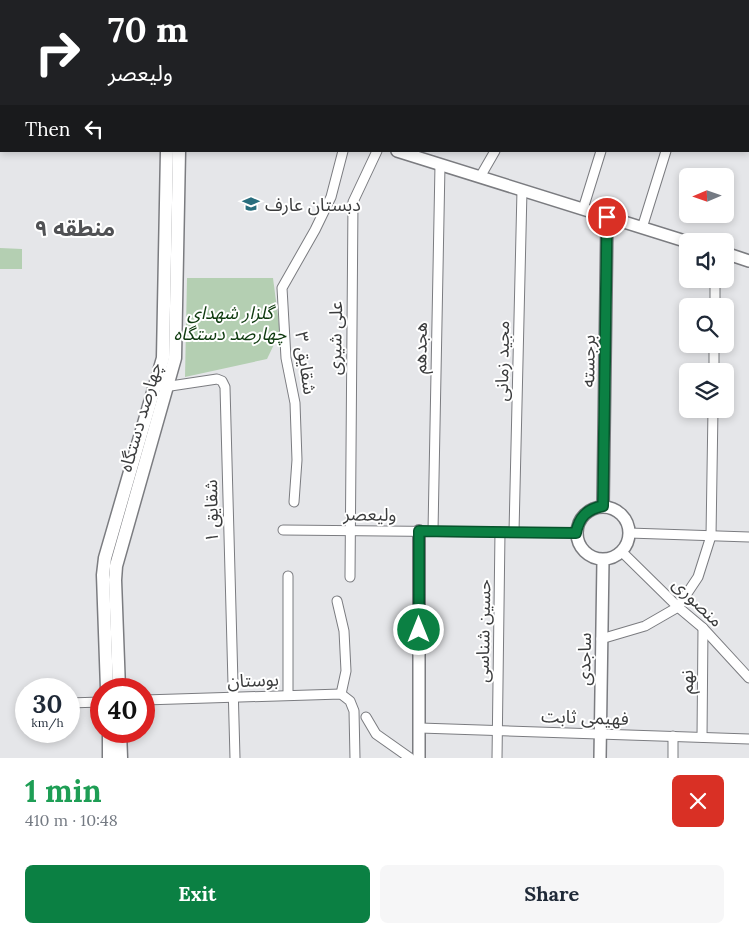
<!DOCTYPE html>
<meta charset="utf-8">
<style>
body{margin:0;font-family:Lora,"Noto Sans Arabic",serif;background:#f6f6f7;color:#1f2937;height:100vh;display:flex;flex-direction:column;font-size:19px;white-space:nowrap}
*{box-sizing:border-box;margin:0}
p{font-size:16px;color:#747a83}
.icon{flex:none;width:28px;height:28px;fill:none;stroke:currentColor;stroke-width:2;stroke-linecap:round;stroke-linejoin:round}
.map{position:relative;height:758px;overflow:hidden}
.side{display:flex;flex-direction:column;background:#fff;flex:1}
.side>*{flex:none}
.banner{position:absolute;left:0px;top:0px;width:750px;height:152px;box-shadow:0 2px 8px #0003;background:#202124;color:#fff;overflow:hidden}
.needle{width:32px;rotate:268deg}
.tools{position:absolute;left:679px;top:168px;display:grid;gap:10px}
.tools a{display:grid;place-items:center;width:55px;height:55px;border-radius:8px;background:#fff;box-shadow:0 2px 8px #0003;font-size:25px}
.speed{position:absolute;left:15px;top:678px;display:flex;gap:10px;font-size:25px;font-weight:700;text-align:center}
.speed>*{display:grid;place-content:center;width:65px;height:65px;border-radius:50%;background:#fff;box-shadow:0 2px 8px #0003;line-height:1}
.speed small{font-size:12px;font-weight:400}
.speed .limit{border:8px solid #d22;background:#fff;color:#111}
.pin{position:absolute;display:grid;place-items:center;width:42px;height:42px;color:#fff;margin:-21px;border:2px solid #fff;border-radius:50%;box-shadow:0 1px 5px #0007}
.me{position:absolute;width:55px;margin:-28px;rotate:0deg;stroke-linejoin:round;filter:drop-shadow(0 0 4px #0008)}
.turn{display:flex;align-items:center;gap:18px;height:105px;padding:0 25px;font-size:22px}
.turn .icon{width:65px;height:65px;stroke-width:2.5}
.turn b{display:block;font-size:35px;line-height:42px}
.then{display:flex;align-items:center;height:48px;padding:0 25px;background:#0003;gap:10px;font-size:19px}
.round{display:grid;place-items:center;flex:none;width:52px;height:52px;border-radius:8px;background:#f6f6f7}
.headline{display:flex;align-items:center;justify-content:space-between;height:85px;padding:0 25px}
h1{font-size:30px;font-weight:700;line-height:38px;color:#1e9e55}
.primary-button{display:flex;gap:10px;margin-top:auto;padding:10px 25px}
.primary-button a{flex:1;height:58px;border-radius:8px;background:#0b8043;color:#fff;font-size:20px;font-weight:700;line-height:58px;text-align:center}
.primary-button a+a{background:#f6f6f7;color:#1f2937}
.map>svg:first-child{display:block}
.green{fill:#b4cfb2}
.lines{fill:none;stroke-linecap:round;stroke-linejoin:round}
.minor-casing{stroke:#7b7c80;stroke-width:11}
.tertiary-casing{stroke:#7b7c80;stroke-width:14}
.secondary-casing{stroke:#7b7c80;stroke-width:15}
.minor{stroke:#fff;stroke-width:9}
.tertiary{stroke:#fff;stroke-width:11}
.secondary{stroke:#fff;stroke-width:12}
.route-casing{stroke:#07532c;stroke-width:12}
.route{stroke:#0b8043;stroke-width:9}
.labels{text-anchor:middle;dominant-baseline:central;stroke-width:4;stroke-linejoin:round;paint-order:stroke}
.poi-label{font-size:18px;fill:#3b3c3d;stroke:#fff;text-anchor:start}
.park-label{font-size:18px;font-style:italic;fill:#0e3a0e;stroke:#fff}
.street-label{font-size:18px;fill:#3b3c3d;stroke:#fff}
.district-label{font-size:22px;font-weight:bold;fill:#505154;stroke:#fff}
</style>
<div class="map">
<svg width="749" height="758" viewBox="0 0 749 758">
<rect width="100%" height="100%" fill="#e5e6e9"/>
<!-- green -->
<g class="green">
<polygon points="0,248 22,249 22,269 0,269"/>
<polygon points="187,278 273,278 280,332 267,359 185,377"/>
</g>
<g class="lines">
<!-- minor casing -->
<g class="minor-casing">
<g id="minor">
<polyline points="92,0 139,1"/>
<polyline points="53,1 53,0"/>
<polyline points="184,1 184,0"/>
<polyline points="284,1 284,0"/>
<polyline points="489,1 490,0"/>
<polyline points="548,1 549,0"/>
<polyline points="603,1 603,0"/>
<polyline points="646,1 646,0"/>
<polyline points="713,1 713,0"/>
<polyline points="480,177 495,151"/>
<polyline points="583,209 601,151"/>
<polyline points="642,228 666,151"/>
<polyline points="715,306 715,279"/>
<polyline points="714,371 714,344"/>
<polyline points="164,387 217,379 222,381 225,387 235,758"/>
<polyline points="294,502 297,460 295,403 286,358 282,288 315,230 331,197 343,151"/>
<polyline points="283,530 576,533"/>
<polyline points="433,531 440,165"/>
<polyline points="514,532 522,190"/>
<polyline points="629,533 749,537"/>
<polyline points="622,552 678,607 703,628 749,678"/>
<polyline points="350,577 353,202 377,151"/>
<polyline points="337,601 344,631 346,671 341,694"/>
<polyline points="601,639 645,626 678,607 698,577 711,536 713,409"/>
<polyline points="288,695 288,576"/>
<polyline points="144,700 341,694 350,701 354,711 355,758"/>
<polyline points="69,703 101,702"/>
<polyline points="366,717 376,734 410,758"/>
<polyline points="420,728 749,739"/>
<polyline points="702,737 703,628"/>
<polyline points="497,758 500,532"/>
<polyline points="673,758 673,736"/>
</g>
</g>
<!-- tertiary casing -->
<g class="tertiary-casing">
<g id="tertiary">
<polyline points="378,1 379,0"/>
<polyline points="397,151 688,242"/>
<polyline points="725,253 749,261"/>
<polyline points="603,506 607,217"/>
<circle cx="603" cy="533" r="26"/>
<polyline points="419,531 419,758"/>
<polyline points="600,758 603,560"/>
</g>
</g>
<!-- secondary casing -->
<g class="secondary-casing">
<g id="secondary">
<polyline points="302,1 305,0"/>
<polyline points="360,1 364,0"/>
<polyline points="0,79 1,79"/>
<polyline points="0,96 1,96"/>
<polyline points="107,689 103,575 105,558 163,358 167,151"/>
<polyline points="119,689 115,580 116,566 175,358 179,151"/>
<polyline points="109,731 109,758"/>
<polyline points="120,731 121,758"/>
</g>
</g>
<!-- minor -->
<use href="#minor" class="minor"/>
<!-- tertiary -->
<use href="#tertiary" class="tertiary"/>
<!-- secondary -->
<use href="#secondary" class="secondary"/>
</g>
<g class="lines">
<!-- route casing -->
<g class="route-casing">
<path id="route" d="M419 630V531L576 533C579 517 587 509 603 506L607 217"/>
</g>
<!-- route -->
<use href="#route" class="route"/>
</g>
<!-- icons -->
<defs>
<g id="school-bare" transform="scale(1.35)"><path d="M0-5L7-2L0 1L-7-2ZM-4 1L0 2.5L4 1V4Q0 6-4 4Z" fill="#286d7d" stroke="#fff" stroke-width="2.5" paint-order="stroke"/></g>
</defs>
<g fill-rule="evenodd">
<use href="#school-bare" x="251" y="204"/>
</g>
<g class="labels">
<!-- poi labels -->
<g class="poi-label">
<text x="265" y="204">دبستان عارف</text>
</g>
<!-- park labels -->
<g class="park-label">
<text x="230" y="312">گلزار شهدای<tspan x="230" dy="21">چهارصد دستگاه</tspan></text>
</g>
<!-- street labels -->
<g class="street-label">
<text transform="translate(335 338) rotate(-89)">علی شیری</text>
<text transform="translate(420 348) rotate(-89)">هجدهم</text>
<text transform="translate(502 361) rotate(-89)">مجید زمانی</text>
<text transform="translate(588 361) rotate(-89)">برجسته</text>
<text transform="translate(306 363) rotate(82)">شقایق ۳</text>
<text transform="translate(140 417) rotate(-74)">چهارصد دستگاه</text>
<text transform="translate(211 511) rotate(-91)">شقایق ۱</text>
<text transform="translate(370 514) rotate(1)">ولیعصر</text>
<text transform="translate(698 602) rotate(44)">منصوری</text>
<text transform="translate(483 631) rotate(-89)">حسین شناسی</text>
<text transform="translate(584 659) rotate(-89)">ساجدی</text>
<text transform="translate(253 680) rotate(-2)">بوستان</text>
<text transform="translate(686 682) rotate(-90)">نهم</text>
<text transform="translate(585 717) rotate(2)">فهیمی ثابت</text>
</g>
<!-- district labels -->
<g class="district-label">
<text x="75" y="228">منطقه ۹</text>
</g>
</g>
</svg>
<div class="tools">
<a><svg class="needle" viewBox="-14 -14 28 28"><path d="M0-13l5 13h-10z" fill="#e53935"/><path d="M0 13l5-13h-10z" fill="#747a83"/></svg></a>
<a><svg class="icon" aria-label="sound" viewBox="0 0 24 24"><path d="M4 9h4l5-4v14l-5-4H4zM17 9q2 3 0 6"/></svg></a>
<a><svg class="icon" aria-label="search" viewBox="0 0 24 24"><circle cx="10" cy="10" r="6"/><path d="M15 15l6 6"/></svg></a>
<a><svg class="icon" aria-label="layers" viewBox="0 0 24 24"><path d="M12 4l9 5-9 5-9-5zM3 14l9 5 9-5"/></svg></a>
</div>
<div class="speed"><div>30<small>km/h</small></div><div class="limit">40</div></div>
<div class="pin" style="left:607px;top:217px;background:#d93025"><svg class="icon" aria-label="arrive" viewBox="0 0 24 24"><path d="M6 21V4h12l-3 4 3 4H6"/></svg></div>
<svg class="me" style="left:419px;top:630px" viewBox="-20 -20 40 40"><circle r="17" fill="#0b8043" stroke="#fff" stroke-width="3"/><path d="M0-11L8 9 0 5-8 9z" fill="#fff"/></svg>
<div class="banner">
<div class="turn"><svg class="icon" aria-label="right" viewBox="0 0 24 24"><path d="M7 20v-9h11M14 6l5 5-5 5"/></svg><div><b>70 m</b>ولیعصر</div></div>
<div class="then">Then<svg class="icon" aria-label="left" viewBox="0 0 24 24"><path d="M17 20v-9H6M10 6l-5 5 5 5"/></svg></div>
</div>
</div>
<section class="side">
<div class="headline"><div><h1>1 min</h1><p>410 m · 10:48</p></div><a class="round" style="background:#d93025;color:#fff"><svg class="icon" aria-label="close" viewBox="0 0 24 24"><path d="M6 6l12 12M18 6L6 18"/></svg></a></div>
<div class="primary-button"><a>Exit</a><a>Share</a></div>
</section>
